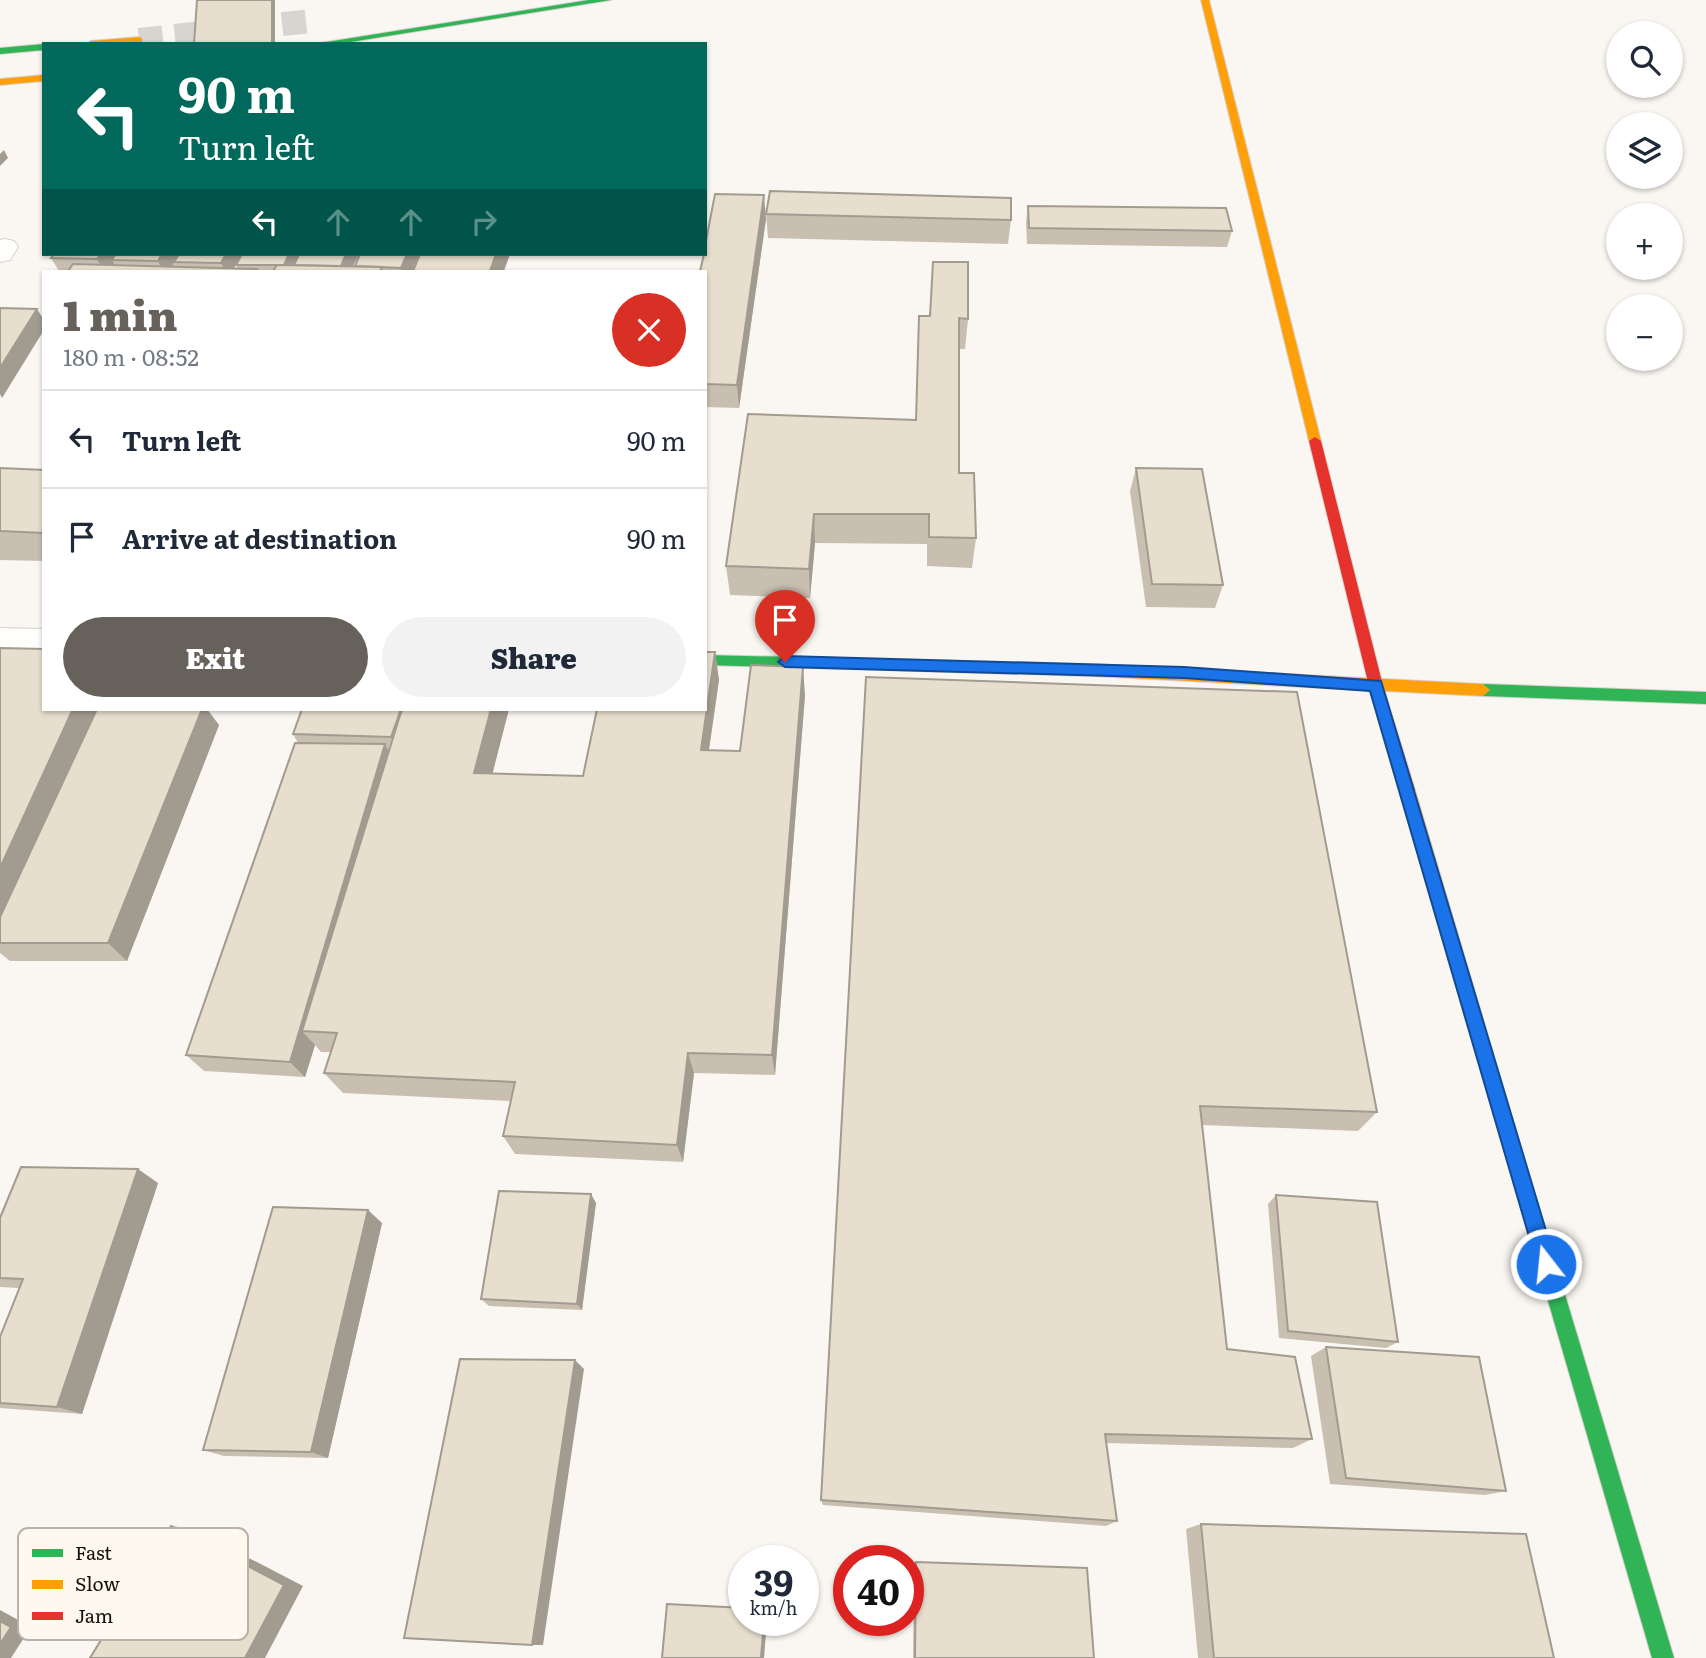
<!DOCTYPE html>
<meta charset="utf-8">
<style>
body{margin:0;font-family:Literata,serif;background:#f2f2f3;color:#1f2937;height:100vh;display:flex;flex-direction:column;font-size:26px;white-space:nowrap}
*{box-sizing:border-box;margin:0}
p{font-size:23px;color:#747a83}
.icon{flex:none;width:38px;height:38px;fill:none;stroke:currentColor;stroke-width:2;stroke-linecap:round;stroke-linejoin:round}
.map{position:relative;flex:1;overflow:hidden}
.sheet{position:absolute;left:42px;top:270px;width:665px;height:441px;display:flex;flex-direction:column;background:#fff;border-radius:0px;box-shadow:0 2px 5px #0004}
.sheet>*{flex:none}
.guide{position:absolute;left:42px;top:42px;width:665px;height:214px;border-radius:0px;box-shadow:0 2px 5px #0004;background:#00695c;color:#fff;overflow:hidden}
.fabs{position:absolute;left:1606px;top:21px;display:grid;gap:14px}
.fabs a{display:grid;place-items:center;width:77px;height:77px;border-radius:50%;background:#fff;box-shadow:0 2px 5px #0004;font-size:35px}
.speed{position:absolute;left:728px;top:1545px;display:flex;gap:14px;font-size:35px;font-weight:700;text-align:center}
.speed>*{display:grid;place-content:center;width:91px;height:91px;border-radius:50%;background:#fff;box-shadow:0 2px 5px #0004;line-height:1}
.speed small{font-size:18px;font-weight:400}
.speed .limit{border:10px solid #d22;background:#fff;color:#111}
.pin{position:absolute;display:grid;place-items:center;width:60px;height:60px;color:#fff;margin:-72px -30px;border-radius:50% 50% 50% 0;rotate:-45deg;box-shadow:0 0 7px #0007}
.pin .icon{rotate:45deg}
.me{position:absolute;width:77px;margin:-38px;rotate:344deg;stroke-linejoin:round;filter:drop-shadow(0 0 5px #0008)}
.turn{display:flex;align-items:center;gap:24px;height:147px;padding:0 21px;font-size:32px}
.turn .icon{width:91px;height:91px;stroke-width:2.5}
.turn b{display:block;font-size:49px;line-height:60px}
.lanes{display:flex;align-items:center;height:66px;padding:0 21px;background:#0003;justify-content:center;gap:35px;direction:ltr}
.lanes .off{opacity:.35}
.round{display:grid;place-items:center;flex:none;width:74px;height:74px;border-radius:37px;background:#f2f2f3}
.overview{display:flex;align-items:center;justify-content:space-between;height:119px;padding:0 21px}
h1{font-size:42px;font-weight:800;line-height:52px;color:#66625b}
.action{display:flex;gap:14px;margin-top:auto;padding:14px 21px}
.action a{flex:1;height:80px;border-radius:42px;background:#66625b;color:#fff;font-size:28px;font-weight:800;line-height:80px;text-align:center}
.action a+a{background:#f2f2f3;color:#1f2937}
ul{padding:0;list-style:none}
li{display:flex;align-items:center;gap:21px;height:98px;padding:0 21px;border-top:2px solid #e0e1e3}
li div{flex:1}
li b{display:block;font-size:26px}
li em{font-style:normal}
.map>svg:first-child{display:block}
.lines{fill:none;stroke-linecap:round;stroke-linejoin:round}
.highway-tunnel{stroke:#d8d4cf;stroke-width:24;stroke-dasharray:24 12;stroke-linecap:butt}
.street-casing{stroke:#d7d2cc;stroke-width:2}
.fast-casing{stroke:#d7d2cc;stroke-width:2}
.slow-casing{stroke:#d7d2cc;stroke-width:2}
.jam-casing{stroke:#d7d2cc;stroke-width:2}
.street{fill:#fefefd;fill-rule:evenodd}
.fast{fill:#30b455;fill-rule:evenodd}
.slow{fill:#ff9f0a;fill-rule:evenodd}
.jam{fill:#e5322d;fill-rule:evenodd}
.wall{fill:#c8bfb1}
.shaded-wall{fill:#a29b90}
.building{fill:#e8dece;stroke:#a29b90;stroke-width:2}
.route{fill:#1a73e8;stroke:#114b97;stroke-width:2}
.key{fill:#fef8ef;stroke:#b8b3aa;stroke-width:2}
.key-label{font-size:19px;fill:#161109}
</style>
<div class="map">
<svg width="1706" height="1658" viewBox="0 0 1706 1658">
<rect width="100%" height="100%" fill="#faf7f2"/>
<g class="lines">
<!-- highway-tunnel -->
<polyline class="highway-tunnel" points="139,40 311,21"/>
<!-- street casing -->
<g class="street-casing">
<g id="street">
<polygon points="5,239 14,241 18,247 10,260 0,262 0,240"/>
<polygon points="0,628 44,629 44,655 0,654"/>
</g>
</g>
<!-- fast casing -->
<g class="fast-casing">
<g id="fast">
<polygon points="589,0 611,0 338,44 314,44"/>
<polygon points="44,44 44,50 0,54 0,48"/>
<polygon points="705,655 1091,664 1098,670 1091,676 705,665"/>
<polygon points="1483,684 1706,692 1706,704 1483,696 1476,690"/>
<polygon points="1530,1199 1537,1201 1539,1208 1674,1658 1652,1658 1521,1208 1523,1201"/>
</g>
</g>
<!-- slow casing -->
<g class="slow-casing">
<g id="slow">
<polygon points="1201,0 1209,0 1321,441 1315,445 1309,441"/>
<polygon points="139,37 142,38 142,42 87,44 91,41"/>
<polygon points="44,75 44,81 0,85 0,79"/>
<polygon points="1091,664 1483,684 1490,690 1483,696 1091,676 1084,670"/>
<polygon points="1407,784 1412,786 1415,790 1539,1208 1537,1215 1530,1217 1523,1215 1521,1208 1399,790 1402,786"/>
</g>
</g>
<!-- jam casing -->
<g class="jam-casing">
<polygon id="jam" points="1315,437 1321,441 1383,686 1415,790 1412,794 1402,794 1399,790 1369,686 1309,441"/>
</g>
<!-- street -->
<use href="#street" class="street"/>
<!-- fast -->
<use href="#fast" class="fast"/>
<!-- slow -->
<use href="#slow" class="slow"/>
<!-- jam -->
<use href="#jam" class="jam"/>
</g>
<!-- wall -->
<g class="wall">
<polygon points="1028,206 1232,231 1227,247 1027,244 1026,222"/>
<polygon points="766,214 1011,220 1008,244 768,238"/>
<polygon points="766,219 739,408 705,407 705,271"/>
<polygon points="54,254 242,254 234,268 238,269 236,265 355,266 360,254 419,254 412,271 59,271 51,258"/>
<polygon points="919,316 968,319 965,349 959,349 959,473 976,538 972,568 927,566 927,544 815,543 810,598 730,595 726,566 916,420"/>
<polygon points="0,468 44,470 44,561 0,560"/>
<polygon points="1136,468 1223,585 1215,608 1146,607 1130,491"/>
<polygon points="0,648 44,709 219,725 127,961 10,961 0,953"/>
<polygon points="715,652 719,680 709,750 740,751 805,695 775,1075 694,1073 683,1162 515,1154 503,1136 511,1101 343,1093 324,1073 331,1052 321,1052 315,1045 305,1077 204,1071 186,1055 298,743 293,734 302,709 509,709 492,773 583,776"/>
<polygon points="866,677 1377,1112 1358,1131 1202,1125 1227,1349 1312,1439 1293,1448 1106,1443 1117,1521 1106,1526 823,1505 821,1500"/>
<polygon points="158,1183 82,1414 0,1408 0,1337 19,1288 0,1287 0,1218"/>
<polygon points="1276,1195 1398,1342 1386,1348 1279,1338 1268,1204"/>
<polygon points="596,1203 582,1310 489,1306 481,1299"/>
<polygon points="382,1223 328,1458 224,1456 203,1450"/>
<polygon points="1326,1347 1506,1491 1485,1495 1330,1484 1311,1356"/>
<polygon points="1201,1524 1554,1658 1198,1658 1186,1529"/>
<polygon points="916,1562 1094,1658 913,1658 914,1564"/>
</g>
<!-- shaded-wall -->
<g class="shaded-wall">
<rect x="272" y="0" width="3" height="44"/>
<polygon points="4,150 8,158 0,166 0,154"/>
<polygon points="764,195 766,219 739,408 737,385"/>
<polygon points="101,254 120,254 112,260 114,264 109,271 104,271 97,259"/>
<polygon points="162,254 179,254 169,271 163,271 158,261"/>
<polygon points="226,254 242,254 232,271 225,271 221,263"/>
<polygon points="289,254 304,254 297,267 284,265"/>
<polygon points="346,254 359,254 351,271 340,268"/>
<polygon points="407,254 419,254 412,271 402,271 401,268"/>
<polygon points="496,254 510,254 504,271 490,271"/>
<polygon points="37,309 44,320 44,330 2,398 0,394 0,368"/>
<polygon points="814,514 815,543 810,598 809,569"/>
<polygon points="715,652 719,680 705,776 701,750"/>
<polygon points="803,667 805,695 775,1075 772,1055"/>
<polygon points="73,709 108,709 0,943 0,868"/>
<polygon points="202,709 207,709 219,725 127,961 108,943"/>
<polygon points="401,709 412,709 399,751 391,737"/>
<polygon points="491,709 509,709 486,799 474,773"/>
<polygon points="385,744 395,764 302,1031 315,1045 305,1077 290,1062"/>
<polygon points="688,1053 694,1073 683,1162 677,1145"/>
<polygon points="138,1169 158,1183 82,1414 57,1407"/>
<polygon points="591,1194 596,1203 582,1310 577,1304"/>
<polygon points="368,1210 382,1223 328,1458 311,1452"/>
<polygon points="575,1360 584,1369 543,1645 532,1645"/>
<polygon points="171,1526 193,1529 303,1586 265,1658 245,1658"/>
<polygon points="0,1610 31,1627 11,1658 0,1658"/>
<polygon points="764,1620 767,1620 764,1658 761,1658"/>
</g>
<!-- building -->
<g class="building">
<polygon points="197,0 272,0 272,44 194,44"/>
<polygon points="770,191 1011,198 1011,220 766,214"/>
<polygon points="715,194 764,195 737,385 705,384 705,271 700,271 704,254 705,254 705,246"/>
<polygon points="1028,206 1226,208 1232,231 1029,228"/>
<polygon points="54,254 101,254 97,259 51,258"/>
<polygon points="115,254 162,254 158,261 112,260"/>
<polygon points="179,254 226,254 221,263 174,262"/>
<polygon points="242,254 289,254 284,265 236,265"/>
<polygon points="299,254 346,254 341,266 294,265"/>
<polygon points="360,254 407,254 401,268 355,266"/>
<polygon points="420,254 496,254 490,271 413,271"/>
<polygon points="933,262 968,262 968,319 959,318 959,473 974,473 976,538 929,537 929,514 814,514 809,569 726,566 748,414 916,420 919,316 930,316"/>
<polygon points="73,264 257,269 256,271 68,271"/>
<polygon points="277,265 382,267 380,271 273,271"/>
<polygon points="0,308 37,309 0,368"/>
<polygon points="0,468 44,470 44,533 0,531"/>
<polygon points="1136,468 1202,469 1223,585 1152,584"/>
<polygon points="0,648 44,649 44,709 73,709 0,868"/>
<polygon points="705,652 715,652 701,750 740,751 751,665 803,667 772,1055 688,1053 677,1145 503,1136 515,1082 324,1073 337,1033 302,1031 402,709 491,709 474,773 583,776 597,709 705,709"/>
<polygon points="866,677 1297,692 1377,1112 1200,1106 1227,1349 1295,1357 1312,1439 1105,1434 1117,1521 821,1500"/>
<polygon points="97,709 202,709 108,943 0,943 0,917"/>
<polygon points="302,709 401,709 391,737 293,734"/>
<polygon points="295,743 385,744 290,1062 186,1055"/>
<polygon points="21,1167 138,1169 57,1407 0,1403 0,1337 23,1279 0,1278 0,1218"/>
<polygon points="499,1191 591,1194 577,1304 481,1299"/>
<polygon points="1276,1195 1377,1202 1398,1342 1288,1331"/>
<polygon points="273,1207 368,1210 311,1452 203,1450"/>
<polygon points="1326,1347 1479,1357 1506,1491 1346,1478"/>
<polygon points="460,1359 575,1360 532,1645 404,1638"/>
<polygon points="1201,1524 1526,1534 1554,1658 1214,1658"/>
<polygon points="171,1526 284,1585 245,1658 90,1658"/>
<polygon points="916,1562 1087,1568 1094,1658 915,1658"/>
<polygon points="667,1604 744,1608 744,1620 764,1620 761,1658 662,1658"/>
<polygon points="0,1621 11,1627 0,1644"/>
</g>
<!-- route -->
<polygon class="route" points="785,656 1184,667 1381,681 1556,1264 1553,1271 1546,1273 1539,1271 1537,1264 1370,691 1184,678 785,667 778,662"/>
<!-- legend -->
<rect x="18" y="1528" width="230" height="112" rx="10" class="key"/>
<rect x="32" y="1549" width="31" height="8" fill="#30b455"/>
<rect x="32" y="1580" width="31" height="9" fill="#ff9f0a"/>
<rect x="32" y="1612" width="31" height="8" fill="#e5322d"/>
<g class="key-label">
<text x="75" y="1560">Fast</text>
<text x="75" y="1591">Slow</text>
<text x="75" y="1623">Jam</text>
</g>
</svg>
<div class="fabs">
<a><svg class="icon" aria-label="search" viewBox="0 0 24 24"><circle cx="10" cy="10" r="6"/><path d="M15 15l6 6"/></svg></a>
<a><svg class="icon" aria-label="layers" viewBox="0 0 24 24"><path d="M12 4l9 5-9 5-9-5zM3 14l9 5 9-5"/></svg></a>
<a>+</a>
<a>−</a>
</div>
<div class="speed"><div>39<small>km/h</small></div><div class="limit">40</div></div>
<div class="pin" style="left:785px;top:662px;background:#d93025"><svg class="icon" aria-label="arrive" viewBox="0 0 24 24"><path d="M6 21V4h12l-3 4 3 4H6"/></svg></div>
<svg class="me" style="left:1546px;top:1264px" viewBox="-20 -20 40 40"><circle r="17" fill="#1a73e8" stroke="#fff" stroke-width="3"/><path d="M0-11L8 9 0 5-8 9z" fill="#fff"/></svg>
<div class="guide">
<div class="turn"><svg class="icon" aria-label="left" viewBox="0 0 24 24"><path d="M17 20v-9H6M10 6l-5 5 5 5"/></svg><div><b>90 m</b>Turn left</div></div>
<div class="lanes"><svg class="icon" aria-label="left" viewBox="0 0 24 24"><path d="M17 20v-9H6M10 6l-5 5 5 5"/></svg><svg class="icon off" aria-label="ahead" viewBox="0 0 24 24"><path d="M12 20V5M6 11l6-6 6 6"/></svg><svg class="icon off" aria-label="ahead" viewBox="0 0 24 24"><path d="M12 20V5M6 11l6-6 6 6"/></svg><svg class="icon off" aria-label="right" viewBox="0 0 24 24"><path d="M7 20v-9h11M14 6l5 5-5 5"/></svg></div>
</div>
<section class="sheet">
<div class="overview"><div><h1>1 min</h1><p>180 m · 08:52</p></div><a class="round" style="background:#d93025;color:#fff"><svg class="icon" aria-label="close" viewBox="0 0 24 24"><path d="M6 6l12 12M18 6L6 18"/></svg></a></div>
<ul>
<li><svg class="icon" aria-label="left" viewBox="0 0 24 24"><path d="M17 20v-9H6M10 6l-5 5 5 5"/></svg><div><b>Turn left</b></div><em>90 m</em></li>
<li><svg class="icon" aria-label="arrive" viewBox="0 0 24 24"><path d="M6 21V4h12l-3 4 3 4H6"/></svg><div><b>Arrive at destination</b></div><em>90 m</em></li>
</ul>
<div class="action"><a>Exit</a><a>Share</a></div>
</section>
</div>
